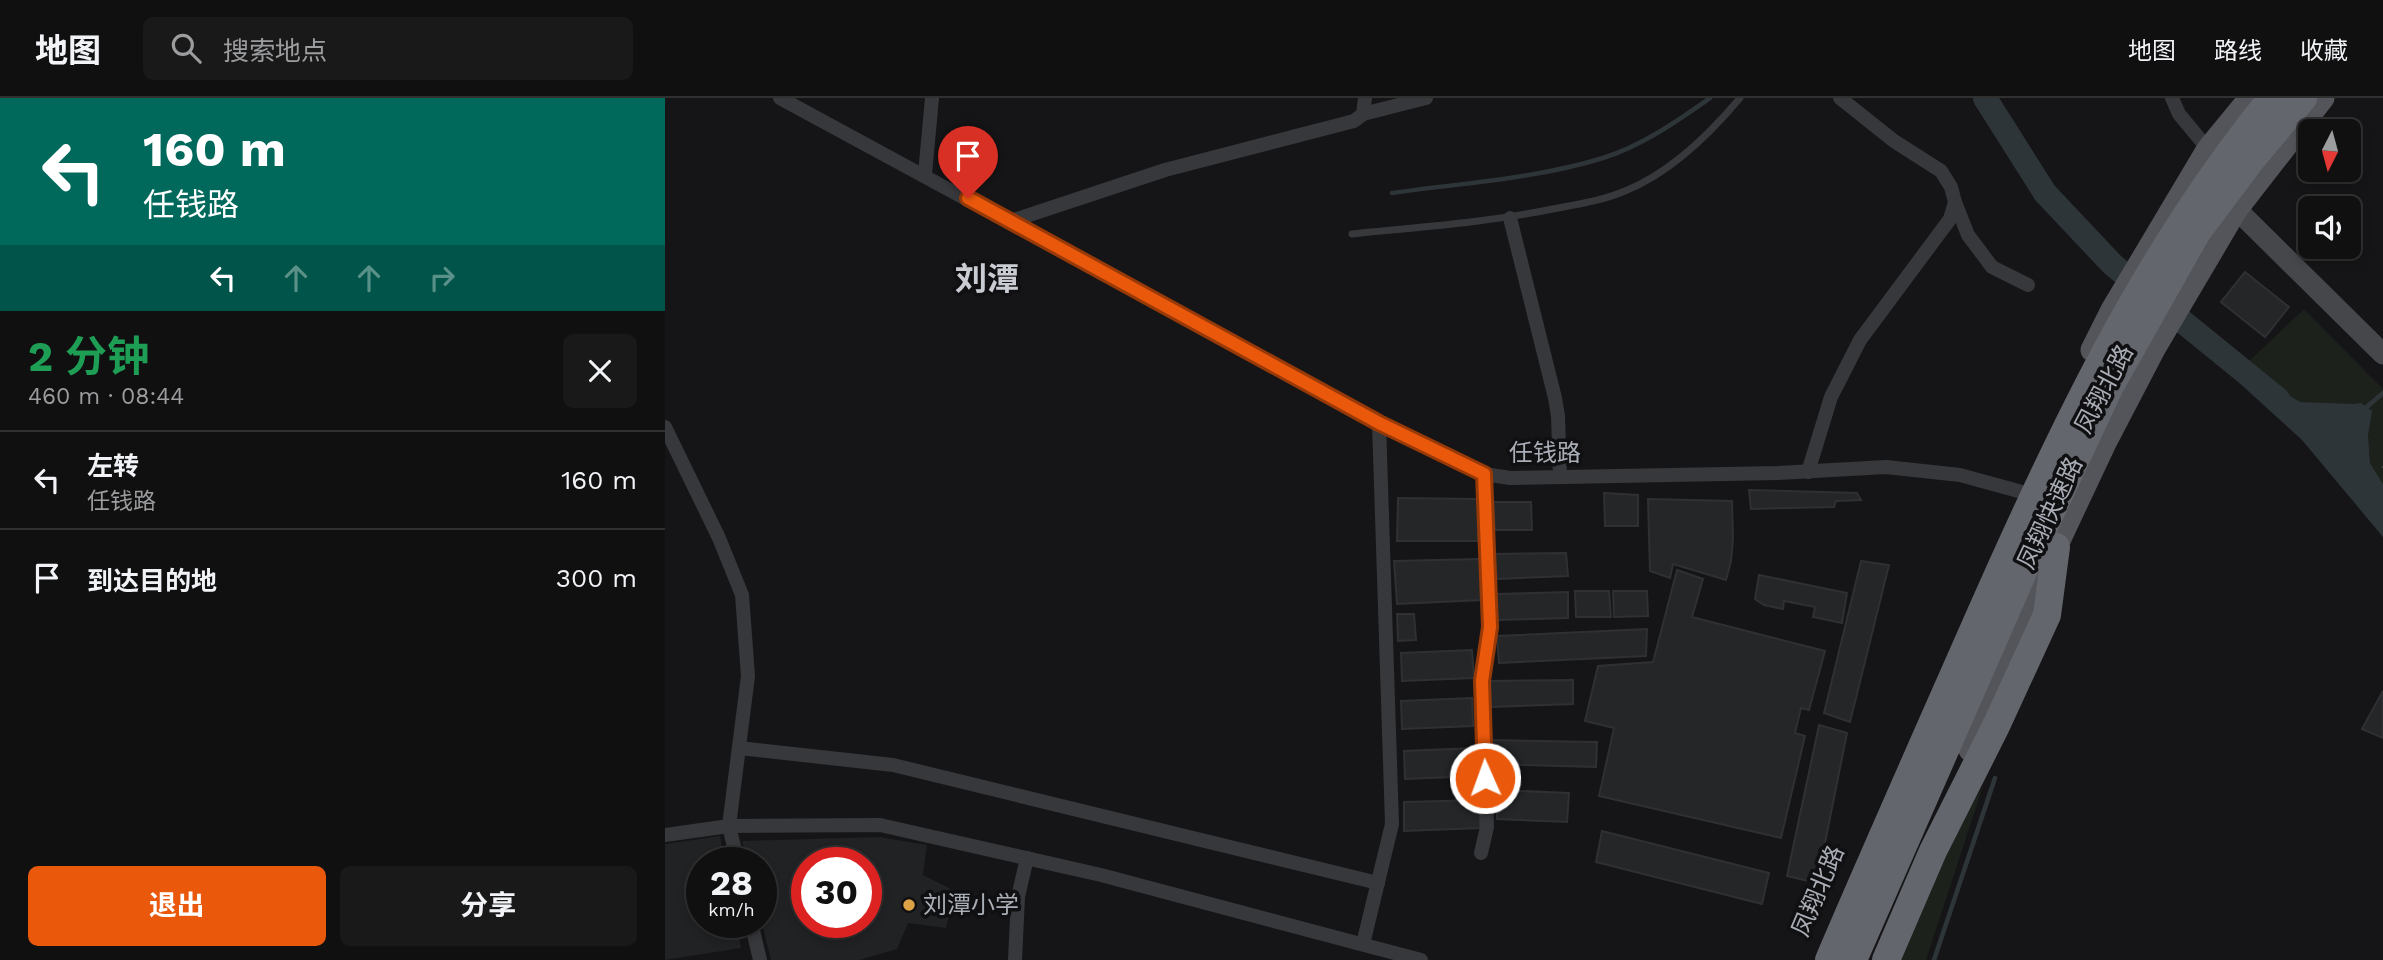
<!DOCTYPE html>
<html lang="zh">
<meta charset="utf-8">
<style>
body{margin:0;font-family:"Work Sans","Noto Sans SC",sans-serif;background:#19191a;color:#f1f3f6;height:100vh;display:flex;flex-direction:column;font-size:26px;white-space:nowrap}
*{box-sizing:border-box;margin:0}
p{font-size:23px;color:#9c9d9f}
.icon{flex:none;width:38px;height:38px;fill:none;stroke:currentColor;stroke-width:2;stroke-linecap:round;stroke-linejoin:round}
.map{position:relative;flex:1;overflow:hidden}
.sheet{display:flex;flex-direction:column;background:#101011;width:665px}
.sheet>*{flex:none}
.guide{background:#00695c;color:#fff;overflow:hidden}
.needle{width:46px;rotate:186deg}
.tools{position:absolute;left:1633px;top:21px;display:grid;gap:14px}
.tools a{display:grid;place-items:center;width:63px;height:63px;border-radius:10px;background:#101011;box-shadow:0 4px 10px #0003,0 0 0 2px #303031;font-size:35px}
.speed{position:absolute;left:21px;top:749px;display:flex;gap:14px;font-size:35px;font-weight:700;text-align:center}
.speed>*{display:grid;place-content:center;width:91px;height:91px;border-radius:50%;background:#101011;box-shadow:0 4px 10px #0003,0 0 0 2px #303031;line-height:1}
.speed small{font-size:18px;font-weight:400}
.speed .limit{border:10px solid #d22;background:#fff;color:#111}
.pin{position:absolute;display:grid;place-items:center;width:60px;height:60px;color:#fff;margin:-72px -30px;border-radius:50% 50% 50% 0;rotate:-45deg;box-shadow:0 0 7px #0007}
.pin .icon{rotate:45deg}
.me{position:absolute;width:77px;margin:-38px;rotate:358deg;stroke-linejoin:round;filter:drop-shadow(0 0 5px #0008)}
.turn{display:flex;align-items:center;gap:24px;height:147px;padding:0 28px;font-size:32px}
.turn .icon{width:91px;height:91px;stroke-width:2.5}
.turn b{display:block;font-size:49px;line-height:60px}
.lanes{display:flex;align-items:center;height:66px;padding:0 28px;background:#0003;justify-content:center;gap:35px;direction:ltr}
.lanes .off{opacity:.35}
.round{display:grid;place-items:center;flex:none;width:74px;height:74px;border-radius:10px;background:#19191a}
.head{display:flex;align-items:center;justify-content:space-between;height:119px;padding:0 28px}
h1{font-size:42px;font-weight:700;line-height:52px;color:#1e9e55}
.cta{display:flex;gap:14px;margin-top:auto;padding:14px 28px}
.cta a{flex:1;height:80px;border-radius:10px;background:#ea580c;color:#fff;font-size:28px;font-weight:700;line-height:80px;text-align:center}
.cta a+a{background:#19191a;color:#f1f3f6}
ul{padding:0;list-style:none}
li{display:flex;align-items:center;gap:21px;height:98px;padding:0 28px;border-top:2px solid #303031}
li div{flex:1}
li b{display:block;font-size:26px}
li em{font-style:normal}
header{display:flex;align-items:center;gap:42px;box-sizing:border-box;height:98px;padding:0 35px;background:#101011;border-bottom:2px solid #303031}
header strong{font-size:33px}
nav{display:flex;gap:38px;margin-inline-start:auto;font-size:24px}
.search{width:490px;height:63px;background:#19191a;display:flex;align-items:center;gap:18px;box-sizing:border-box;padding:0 24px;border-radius:10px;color:#9c9d9f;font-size:26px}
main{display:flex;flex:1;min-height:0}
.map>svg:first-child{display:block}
.built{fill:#212224;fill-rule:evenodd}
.green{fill:#1c211c}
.water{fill:#2d3539}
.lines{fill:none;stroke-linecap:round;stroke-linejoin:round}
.stream{stroke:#2d3539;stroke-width:4.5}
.river{stroke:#2d3539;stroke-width:24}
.building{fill:#252628;stroke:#2f3033;stroke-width:2}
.path{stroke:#3d3f42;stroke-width:2.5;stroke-dasharray:3.5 5;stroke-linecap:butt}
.lane{stroke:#37383b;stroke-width:7}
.street{stroke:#37383b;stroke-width:14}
.secondary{stroke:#45474b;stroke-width:21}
.primary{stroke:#53555a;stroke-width:23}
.highway{stroke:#63666c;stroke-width:28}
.highway-bridge{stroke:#63666c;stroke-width:28}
.route-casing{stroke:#983908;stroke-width:18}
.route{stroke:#ea580c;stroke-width:12}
.poi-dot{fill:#dea246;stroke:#101012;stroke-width:2.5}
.labels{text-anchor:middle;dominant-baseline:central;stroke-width:7;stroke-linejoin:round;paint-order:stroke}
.street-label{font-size:24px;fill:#a9adb5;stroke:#101012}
.poi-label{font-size:24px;fill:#a9adb5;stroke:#101012;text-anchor:start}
.district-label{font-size:32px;font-weight:bold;fill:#c9ccd2;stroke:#101012}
</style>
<header>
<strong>地图</strong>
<div class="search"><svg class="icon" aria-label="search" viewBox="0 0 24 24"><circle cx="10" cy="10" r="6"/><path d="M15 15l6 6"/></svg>搜索地点</div>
<nav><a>地图</a><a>路线</a><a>收藏</a></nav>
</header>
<main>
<section class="sheet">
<div class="guide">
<div class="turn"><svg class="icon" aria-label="left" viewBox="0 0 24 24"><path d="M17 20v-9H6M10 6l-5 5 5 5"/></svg><div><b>160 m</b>任钱路</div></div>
<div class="lanes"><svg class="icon" aria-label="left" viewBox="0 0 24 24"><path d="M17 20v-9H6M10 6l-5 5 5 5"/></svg><svg class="icon off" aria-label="ahead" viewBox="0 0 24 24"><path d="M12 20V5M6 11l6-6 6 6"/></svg><svg class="icon off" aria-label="ahead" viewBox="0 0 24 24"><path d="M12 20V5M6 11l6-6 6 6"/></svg><svg class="icon off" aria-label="right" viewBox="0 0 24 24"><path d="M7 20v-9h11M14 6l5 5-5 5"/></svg></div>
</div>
<div class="head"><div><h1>2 分钟</h1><p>460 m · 08:44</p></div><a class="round"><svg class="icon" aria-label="close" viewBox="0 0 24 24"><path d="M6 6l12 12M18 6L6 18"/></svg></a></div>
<ul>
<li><svg class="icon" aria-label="left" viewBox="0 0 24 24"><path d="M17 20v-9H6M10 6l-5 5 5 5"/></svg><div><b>左转</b><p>任钱路</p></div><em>160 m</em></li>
<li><svg class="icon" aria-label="arrive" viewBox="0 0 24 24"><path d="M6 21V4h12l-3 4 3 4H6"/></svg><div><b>到达目的地</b></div><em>300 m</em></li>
</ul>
<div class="cta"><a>退出</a><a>分享</a></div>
</section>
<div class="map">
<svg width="1718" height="862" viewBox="0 0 1718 862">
<rect width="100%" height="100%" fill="#151517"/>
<!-- built -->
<g class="built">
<polygon points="55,738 60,765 37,765 37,824 71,824 76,850 0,862 0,746"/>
<path d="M214 739 262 747 258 777 290 793 281 830 243 825 232 851 194 862H106L96 822V765H83L77 743ZM142 765H201V824H142Z"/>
</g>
<!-- green -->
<g class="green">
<path d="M1639 211 1718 291V386L1705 365 1703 337 1696 305C1684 307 1647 308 1635 304 1616 299 1596 279 1581 266Z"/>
<polygon points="1318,688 1261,862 1228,862 1276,758"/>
</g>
<!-- water -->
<polygon class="water" points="1559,271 1604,286 1635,304 1687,306 1696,305 1707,313 1703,337 1705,365 1718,386 1718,439 1637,342"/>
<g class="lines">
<!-- stream -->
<g class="stream">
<path d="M727 95C797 85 870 81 938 60 977 48 1012 23 1045 0"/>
<polyline points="1697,313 1718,295"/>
<polyline points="1269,862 1330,680"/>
</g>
<!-- river -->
<polyline class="river" points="1320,0 1380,95 1448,167 1613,301"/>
</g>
<!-- building -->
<g class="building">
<polygon points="1580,174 1624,209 1600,239 1556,204"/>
<polygon points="1084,392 1192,395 1196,402 1171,403 1169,409 1086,411"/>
<polygon points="939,395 973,397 973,428 940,428"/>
<polygon points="733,400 813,401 813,443 732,443"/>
<polygon points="983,401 1067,403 1068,441 1066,463 1061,482 1008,466 1005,480 985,473"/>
<polygon points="828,404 866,404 867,432 830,432"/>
<polygon points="901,455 903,478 832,481 829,456"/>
<polygon points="815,461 817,502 732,506 729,463"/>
<polygon points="1196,463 1224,467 1185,624 1159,615"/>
<polygon points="1012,472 1038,481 1027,519 1160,553 1144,612 1136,610 1130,635 1140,638 1116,740 934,698 949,630 920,623 933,568 988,564"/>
<polygon points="1094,477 1182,495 1177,525 1148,519 1150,509 1119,503 1118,511 1099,507 1090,501"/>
<polygon points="910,493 944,493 946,519 911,519"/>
<polygon points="948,493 982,493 983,518 949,519"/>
<polygon points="903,494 903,520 832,522 831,496"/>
<polygon points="732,516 749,516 751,542 733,543"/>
<polygon points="982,531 981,558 834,565 832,538"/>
<polygon points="807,552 809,580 737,583 736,555"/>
<polygon points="908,582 908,606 826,609 824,583"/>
<polygon points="1718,593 1718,640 1697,631"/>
<polygon points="807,600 808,628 737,631 736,603"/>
<polygon points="1154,627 1182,635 1152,785 1122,778"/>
<polygon points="825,642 932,644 931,669 826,666"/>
<polygon points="810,650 811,678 740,681 739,653"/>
<polygon points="832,692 904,695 902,724 832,721"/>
<polygon points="814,702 815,730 739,733 739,704"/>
<polygon points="937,733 1104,775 1097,806 931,764"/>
</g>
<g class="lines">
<!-- path -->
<polyline class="path" points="1718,368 1718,370"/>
<!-- lane -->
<path class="lane" d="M687 136C756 129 825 124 893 110 915 106 939 102 960 93 1005 75 1044 37 1075 0"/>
<!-- street -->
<g class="street">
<polyline points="115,0 714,325 819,376 845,380 1113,375 1221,369 1295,377 1357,394"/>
<polyline points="1507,0 1514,16 1543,51"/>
<polyline points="698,16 761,0"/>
<polyline points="260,76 267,0"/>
<polyline points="1290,104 1303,137 1327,169 1363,187"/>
<polyline points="845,120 890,300 893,318 895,379"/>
<polyline points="346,123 500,72 689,23 698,16 700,0"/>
<polyline points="0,329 54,440 77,497 83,578 64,728 73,765"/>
<polyline points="1143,374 1166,299 1195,242 1285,121 1290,104 1286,89 1276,73 1229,43 1175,0"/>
<polyline points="74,650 228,667 713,785"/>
<polyline points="0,737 64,728 215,727 436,777 756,862"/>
<polyline points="816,755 822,729 817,583 825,529 819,376"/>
<polyline points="86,824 95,862"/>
<polyline points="698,846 727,726 714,325"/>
<polyline points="350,862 353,799 362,760"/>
</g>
<!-- secondary -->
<polyline class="secondary" points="1560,100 1718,256"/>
<!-- primary -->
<g class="primary">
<polyline points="1427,252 1447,212 1543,51 1585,0"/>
<polyline points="1305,652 1391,449 1439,347 1489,251 1571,112 1658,0"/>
</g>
<!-- highway -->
<polyline class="highway" points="1221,862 1268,753 1331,628 1382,517 1391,449"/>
<!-- highway-bridge -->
<g class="highway-bridge">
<path d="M1164 862C1211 752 1260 642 1308 533 1390 346 1477 159 1607 0"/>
<polyline points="1188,862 1362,465 1445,288 1532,134 1586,62 1638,0"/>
</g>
</g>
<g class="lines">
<!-- route casing -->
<g class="route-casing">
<polyline id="route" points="303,100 714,325 819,376 825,529 817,583 820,680"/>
</g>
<!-- route -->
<use href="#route" class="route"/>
</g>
<!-- markers -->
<circle class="poi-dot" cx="244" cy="807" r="7"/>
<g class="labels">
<!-- street labels -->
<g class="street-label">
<text transform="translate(1439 291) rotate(-62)">凤翔北路</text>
<text x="880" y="355">任钱路</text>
<text transform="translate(1385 415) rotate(-65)">凤翔快速路</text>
<text transform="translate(1153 793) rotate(-67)">凤翔北路</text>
</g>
<!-- poi labels -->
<g class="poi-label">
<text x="258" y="807">刘潭小学</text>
</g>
<!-- district labels -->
<g class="district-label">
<text x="322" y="181">刘潭</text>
</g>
</g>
</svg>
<div class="tools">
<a><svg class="needle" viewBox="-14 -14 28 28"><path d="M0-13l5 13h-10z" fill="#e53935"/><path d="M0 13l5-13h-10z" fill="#9c9d9f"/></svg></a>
<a><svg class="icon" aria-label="sound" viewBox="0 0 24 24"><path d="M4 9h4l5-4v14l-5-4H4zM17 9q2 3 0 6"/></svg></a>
</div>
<div class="speed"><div>28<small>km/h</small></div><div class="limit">30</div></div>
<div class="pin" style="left:303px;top:100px;background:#d93025"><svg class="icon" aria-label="arrive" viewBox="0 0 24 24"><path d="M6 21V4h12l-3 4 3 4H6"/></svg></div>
<svg class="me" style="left:820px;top:680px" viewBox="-20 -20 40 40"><circle r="17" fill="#ea580c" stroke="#fff" stroke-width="3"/><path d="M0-11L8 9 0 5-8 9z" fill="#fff"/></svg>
</div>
</main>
